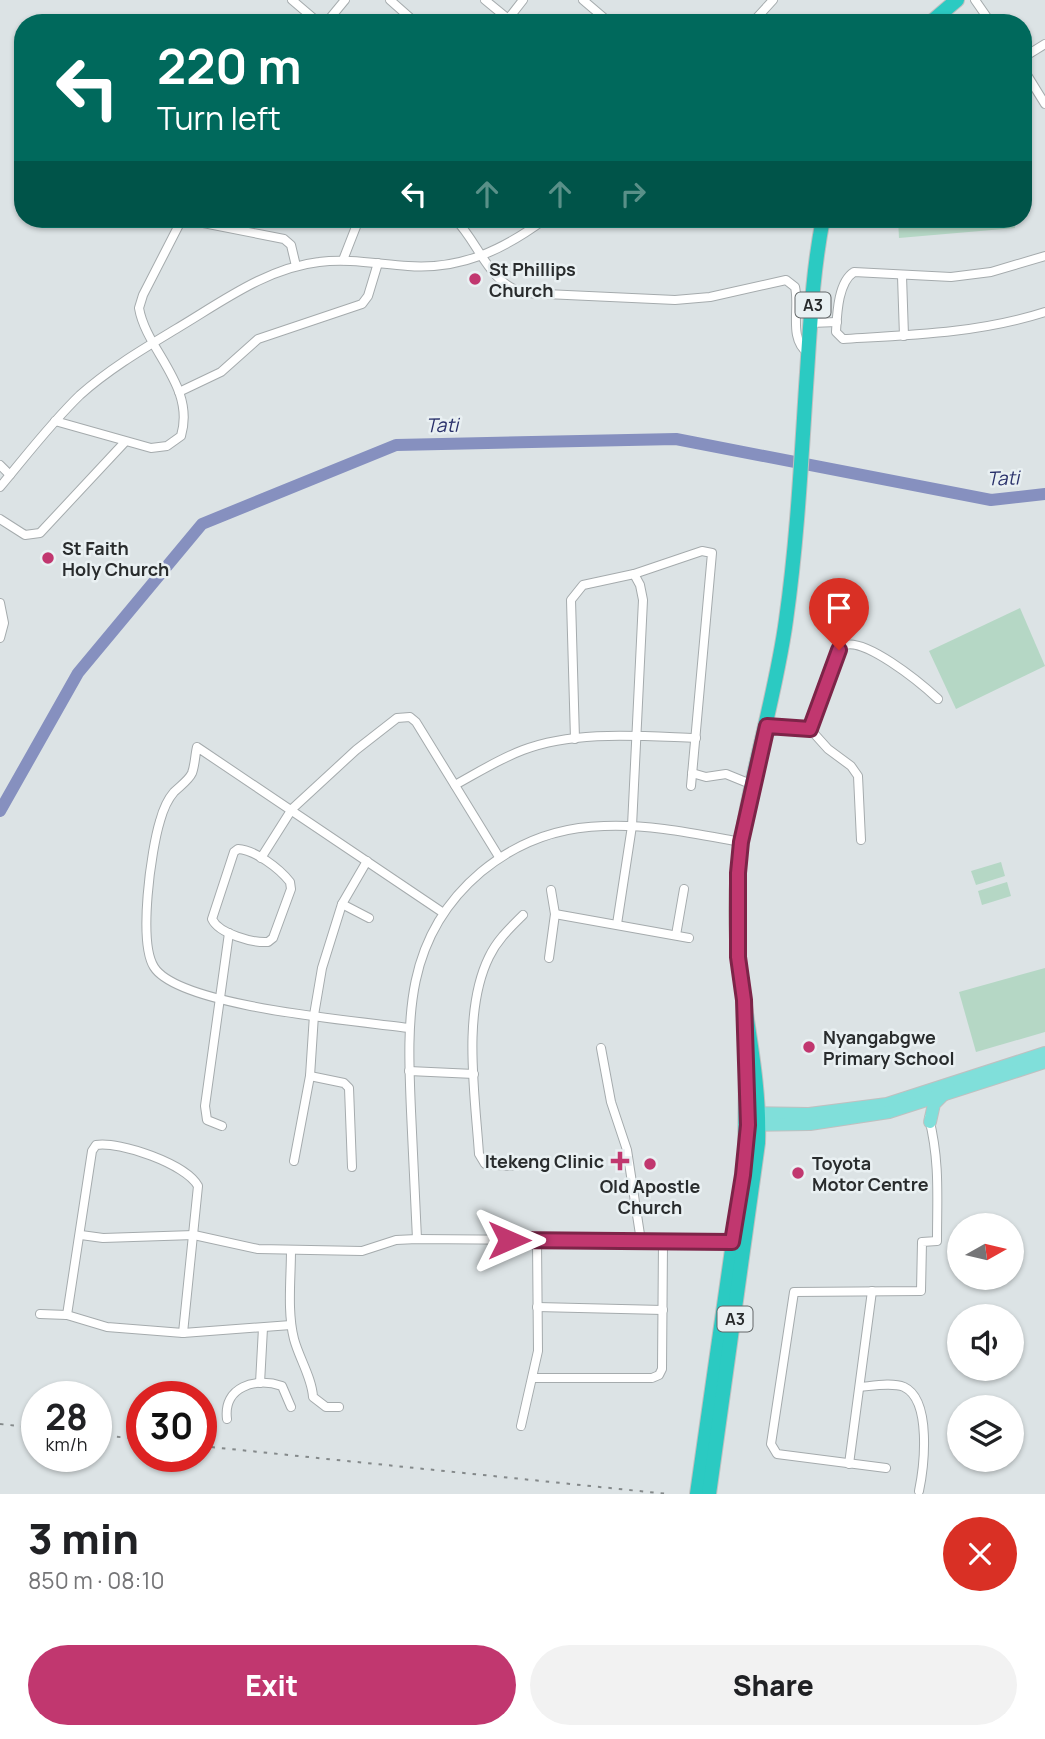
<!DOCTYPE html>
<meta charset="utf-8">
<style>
body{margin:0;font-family:Manrope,sans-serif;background:#f2f2f2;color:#202124;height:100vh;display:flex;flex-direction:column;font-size:26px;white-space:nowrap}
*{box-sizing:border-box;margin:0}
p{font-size:23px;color:#757577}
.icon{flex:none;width:38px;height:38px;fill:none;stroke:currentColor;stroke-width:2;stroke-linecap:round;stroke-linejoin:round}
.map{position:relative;height:1494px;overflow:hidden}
.sheet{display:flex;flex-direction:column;background:#fff;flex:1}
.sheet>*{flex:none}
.guide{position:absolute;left:14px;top:14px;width:1018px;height:214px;border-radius:28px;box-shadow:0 2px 5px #0004;background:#00695c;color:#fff;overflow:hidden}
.needle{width:46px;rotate:82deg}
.tools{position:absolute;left:947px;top:1213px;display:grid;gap:14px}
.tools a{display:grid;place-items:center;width:77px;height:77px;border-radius:50%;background:#fff;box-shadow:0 2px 5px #0004;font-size:35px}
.speed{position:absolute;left:21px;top:1381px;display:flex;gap:14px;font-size:35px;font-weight:700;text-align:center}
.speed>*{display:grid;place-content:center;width:91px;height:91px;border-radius:50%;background:#fff;box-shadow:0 2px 5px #0004;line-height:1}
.speed small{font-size:18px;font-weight:400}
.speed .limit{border:10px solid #d22;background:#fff;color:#111}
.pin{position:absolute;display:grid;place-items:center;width:60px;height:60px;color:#fff;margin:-72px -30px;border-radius:50% 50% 50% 0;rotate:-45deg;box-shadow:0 0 7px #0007}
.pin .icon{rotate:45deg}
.me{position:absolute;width:77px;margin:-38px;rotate:90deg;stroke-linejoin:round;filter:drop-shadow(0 0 5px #0008)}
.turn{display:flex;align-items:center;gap:24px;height:147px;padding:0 28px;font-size:32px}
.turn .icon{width:91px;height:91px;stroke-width:2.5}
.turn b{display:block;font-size:49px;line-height:60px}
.lanes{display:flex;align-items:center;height:66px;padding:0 28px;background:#0003;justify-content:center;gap:35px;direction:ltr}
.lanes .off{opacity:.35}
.round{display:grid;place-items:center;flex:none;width:74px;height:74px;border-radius:37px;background:#f2f2f2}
.head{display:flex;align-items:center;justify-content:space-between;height:119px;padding:0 28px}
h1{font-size:42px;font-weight:800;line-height:52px}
.cta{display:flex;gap:14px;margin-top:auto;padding:14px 28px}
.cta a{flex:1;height:80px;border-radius:42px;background:#c1376f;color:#fff;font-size:28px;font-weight:800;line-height:80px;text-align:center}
.cta a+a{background:#f2f2f2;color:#202124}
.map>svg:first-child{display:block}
.green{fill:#b5d7c5}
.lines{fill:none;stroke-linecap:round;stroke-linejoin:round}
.river{stroke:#8690bf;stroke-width:12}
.street-casing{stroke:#a5abad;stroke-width:10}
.primary-casing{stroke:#bfc0c0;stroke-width:14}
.highway-casing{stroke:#bfc0c0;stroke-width:16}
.street{stroke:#fff;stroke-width:8}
.primary{stroke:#80dfda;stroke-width:12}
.highway{stroke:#2bcac2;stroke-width:14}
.rail{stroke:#84898a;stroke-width:2;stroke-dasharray:3.5 7;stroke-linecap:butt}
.route-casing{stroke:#7d2448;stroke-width:18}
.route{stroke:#c1376f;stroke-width:12}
.poi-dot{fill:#c1376f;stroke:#e9f0f2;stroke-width:2.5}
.labels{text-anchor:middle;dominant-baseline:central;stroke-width:5;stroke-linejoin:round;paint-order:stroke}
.shield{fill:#e9f0f2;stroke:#636768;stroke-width:2}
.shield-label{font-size:16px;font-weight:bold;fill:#292c2d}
.poi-label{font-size:18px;font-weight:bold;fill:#292c2d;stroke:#e9f0f2;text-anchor:start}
.water-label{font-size:19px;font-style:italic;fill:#29306a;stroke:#e9f0f2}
</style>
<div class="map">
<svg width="1045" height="1494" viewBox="0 0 1045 1494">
<rect width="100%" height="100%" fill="#dce3e5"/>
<!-- green -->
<g class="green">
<polygon points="898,219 1014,219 1015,228 899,238"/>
<polygon points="1020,608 1045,666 956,709 929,651"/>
<polygon points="1001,862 1005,876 976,885 971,871"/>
<polygon points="1007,882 1011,896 982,905 978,891"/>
<polygon points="1045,968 1045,1032 976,1052 959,992"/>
</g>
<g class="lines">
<!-- river -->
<polyline class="river" points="0,811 78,673 202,524 396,445 676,439 991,500 1045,494"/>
<!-- street casing -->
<g class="street-casing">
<g id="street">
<polyline points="292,0 319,23"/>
<polyline points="390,0 416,23"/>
<polyline points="485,0 513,23"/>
<polyline points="583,0 610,23"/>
<polyline points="975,0 991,23"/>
<polyline points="326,23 345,0"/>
<polyline points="505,23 523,0"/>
<polyline points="752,23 773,0"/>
<polyline points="1024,57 1045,44"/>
<polyline points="1024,70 1045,104"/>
<polyline points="183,219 284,239 291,245 296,266"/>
<path d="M455 219C479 243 488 283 524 293L675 300 710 297 786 280 795 287C800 308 788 339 808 353"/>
<path d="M1045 256 991 272 951 277 854 272C838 282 837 314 836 332L843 339C911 335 980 333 1045 312"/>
<polyline points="343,260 359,219"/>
<polyline points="902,276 904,336"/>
<polyline points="811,323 837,322"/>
<polyline points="179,392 221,372 258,339 362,304 368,296 378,263"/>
<path d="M55 421 151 448 167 446 181 436C196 386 146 350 139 308L143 295 182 219"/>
<polyline points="0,465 10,475"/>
<path d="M0 487C26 456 51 423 80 395 109 369 143 349 176 329 220 303 266 268 319 262 348 258 378 264 408 266 461 270 503 250 545 219"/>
<polyline points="0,519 25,535 40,533 124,443"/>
<polyline points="634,574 702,551 712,553 691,786"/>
<polyline points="0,603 4,623 0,638"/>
<polyline points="767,726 810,729 828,749 851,766 858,776 861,840"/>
<path d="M810 729C816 710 827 659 841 647 860 632 923 685 938 699"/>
<polyline points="575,739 571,600 583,585 634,574 640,585 643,600 632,826 617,924"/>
<polyline points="692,773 706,777 726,774 753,785"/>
<path d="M455 785C477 773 499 759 523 750 575 730 640 736 696 738"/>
<path d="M238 849C255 850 279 868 290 882L291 889 273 938 268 942C253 943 219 934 212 919L234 852Z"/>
<polyline points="261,858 292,809 356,750 397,718 410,717 416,722 499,857"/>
<polyline points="342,904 369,918"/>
<polyline points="555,914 689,938"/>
<polyline points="676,935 684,889"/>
<polyline points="549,958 555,914 551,890"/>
<path d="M409 1028C359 1021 179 1007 154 967 138 942 151 850 160 821 163 810 167 800 174 792 180 786 189 780 192 773 195 765 195 755 197 747L442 912"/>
<polyline points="601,1048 611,1102 627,1150 641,1241"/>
<polyline points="409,1071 474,1074"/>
<polyline points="310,1076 344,1083 349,1088 352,1167"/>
<polyline points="222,1126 207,1120 205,1106 229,933"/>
<polyline points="294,1161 310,1076 314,1015 322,968 342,904 367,861"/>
<path d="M511 1166 485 1164 479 1154C475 1094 462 1012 489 957 497 940 510 928 523 915"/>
<polyline points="81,1235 103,1238 194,1235 258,1249 362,1251 396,1240 417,1239 736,1242"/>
<path d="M417 1239C415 1196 413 1154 411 1111 407 1018 404 937 481 872 516 843 558 827 604 826 650 824 696 834 741 842"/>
<path d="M291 1250C291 1279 287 1311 294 1339 299 1358 312 1378 313 1397L326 1407H339"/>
<polyline points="537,1307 663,1310"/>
<polyline points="40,1314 67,1315 107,1327 183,1333 291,1325"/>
<path d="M67 1315 92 1151 96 1145C120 1141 186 1164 198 1186L183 1333"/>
<polyline points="533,1378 652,1378 659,1375 662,1369 663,1242"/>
<polyline points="260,1383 263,1328"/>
<path d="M860 1387C872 1386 892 1382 904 1387 932 1400 924 1467 919 1491"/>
<path d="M227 1419C223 1387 255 1377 282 1386L291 1407"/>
<polyline points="521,1426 538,1351 537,1241"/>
<polyline points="849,1464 872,1291"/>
<path d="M886 1468 777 1454 771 1444 794 1292 921 1291 922 1242 937 1241C937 1197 940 1162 929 1118"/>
</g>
</g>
<!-- primary casing -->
<g class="primary-casing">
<g id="primary">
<polyline points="748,1113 809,1114 887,1104 1045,1053"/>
<polyline points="930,1122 934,1104 943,1095"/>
<polyline points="750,1125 810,1124 889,1112 1045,1062"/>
</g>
</g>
<!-- highway casing -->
<g class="highway-casing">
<g id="highway">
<polyline points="930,23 957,0"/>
<polyline points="697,1494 745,1159 746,1065"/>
<path d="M709 1494 758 1143C761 1064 736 990 736 911 736 812 773 717 786 620 797 543 801 464 806 387 810 331 812 274 823 219"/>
</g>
</g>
<!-- street -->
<use href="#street" class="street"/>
<!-- primary -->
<use href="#primary" class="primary"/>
<!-- highway -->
<use href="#highway" class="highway"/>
<!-- rail -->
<g class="rail">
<polyline points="0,1424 37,1428"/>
<polyline points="96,1435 142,1439"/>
<polyline points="201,1446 668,1494"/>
</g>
</g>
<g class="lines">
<!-- route casing -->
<g class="route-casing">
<polyline id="route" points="509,1240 732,1242 743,1175 748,1125 744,1000 738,957 738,873 741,842 767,726 810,729 839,650"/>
</g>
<!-- route -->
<use href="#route" class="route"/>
</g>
<!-- markers -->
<g class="poi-dot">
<circle cx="475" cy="279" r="7"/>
<circle cx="48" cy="558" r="7"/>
<circle cx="809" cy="1047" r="7"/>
<path d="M616.5 1150.5h7v7h7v7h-7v7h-7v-7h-7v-7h7z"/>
<circle cx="650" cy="1164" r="7"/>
<circle cx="798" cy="1173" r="7"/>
</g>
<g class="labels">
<!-- shield labels -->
<g class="shield">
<rect x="795.5" y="292.5" width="35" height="25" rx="5"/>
<rect x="717.5" y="1306.5" width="35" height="25" rx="5"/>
</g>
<g class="shield-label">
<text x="813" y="305">A3</text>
<text x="735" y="1319">A3</text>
</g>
<!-- poi labels -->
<g class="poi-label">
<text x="489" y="269">St Phillips<tspan x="489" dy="21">Church</tspan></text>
<text x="62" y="548">St Faith<tspan x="62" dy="21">Holy Church</tspan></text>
<text x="823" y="1037">Nyangabgwe<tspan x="823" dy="21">Primary School</tspan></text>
<text x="604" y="1161" text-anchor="end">Itekeng Clinic</text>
<text x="812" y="1163">Toyota<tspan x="812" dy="21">Motor Centre</tspan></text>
<text x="650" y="1186" text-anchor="middle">Old Apostle<tspan x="650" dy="21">Church</tspan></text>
</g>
<!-- water labels -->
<g class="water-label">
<text transform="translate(442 425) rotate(-1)">Tati</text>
<text transform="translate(1003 478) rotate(-2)">Tati</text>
</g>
</g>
</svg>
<div class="tools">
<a><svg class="needle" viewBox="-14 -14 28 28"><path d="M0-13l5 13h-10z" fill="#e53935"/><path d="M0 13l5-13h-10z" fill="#757577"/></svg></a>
<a><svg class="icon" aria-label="sound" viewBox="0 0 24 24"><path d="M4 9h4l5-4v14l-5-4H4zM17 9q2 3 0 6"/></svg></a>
<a><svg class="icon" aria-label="layers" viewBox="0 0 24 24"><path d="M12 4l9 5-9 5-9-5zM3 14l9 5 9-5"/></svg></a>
</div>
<div class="speed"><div>28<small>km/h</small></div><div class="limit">30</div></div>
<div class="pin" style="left:839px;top:650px;background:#d93025"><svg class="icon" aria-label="arrive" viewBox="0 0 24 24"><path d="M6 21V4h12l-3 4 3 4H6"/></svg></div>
<svg class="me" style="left:509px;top:1240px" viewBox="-20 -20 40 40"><path d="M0-17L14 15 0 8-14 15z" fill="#c1376f" stroke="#fff" stroke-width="4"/></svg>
<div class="guide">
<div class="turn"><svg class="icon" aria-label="left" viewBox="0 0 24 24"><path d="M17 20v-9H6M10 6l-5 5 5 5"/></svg><div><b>220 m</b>Turn left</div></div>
<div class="lanes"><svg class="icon" aria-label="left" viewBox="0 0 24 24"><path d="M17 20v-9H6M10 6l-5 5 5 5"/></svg><svg class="icon off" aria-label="ahead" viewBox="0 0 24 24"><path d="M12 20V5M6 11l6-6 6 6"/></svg><svg class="icon off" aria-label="ahead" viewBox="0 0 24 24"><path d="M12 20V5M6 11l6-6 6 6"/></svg><svg class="icon off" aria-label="right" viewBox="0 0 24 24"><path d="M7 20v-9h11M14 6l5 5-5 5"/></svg></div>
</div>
</div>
<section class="sheet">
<div class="head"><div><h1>3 min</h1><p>850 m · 08:10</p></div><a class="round" style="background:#d93025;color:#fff"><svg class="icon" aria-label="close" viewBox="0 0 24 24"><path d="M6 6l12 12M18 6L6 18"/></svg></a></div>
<div class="cta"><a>Exit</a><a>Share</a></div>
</section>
